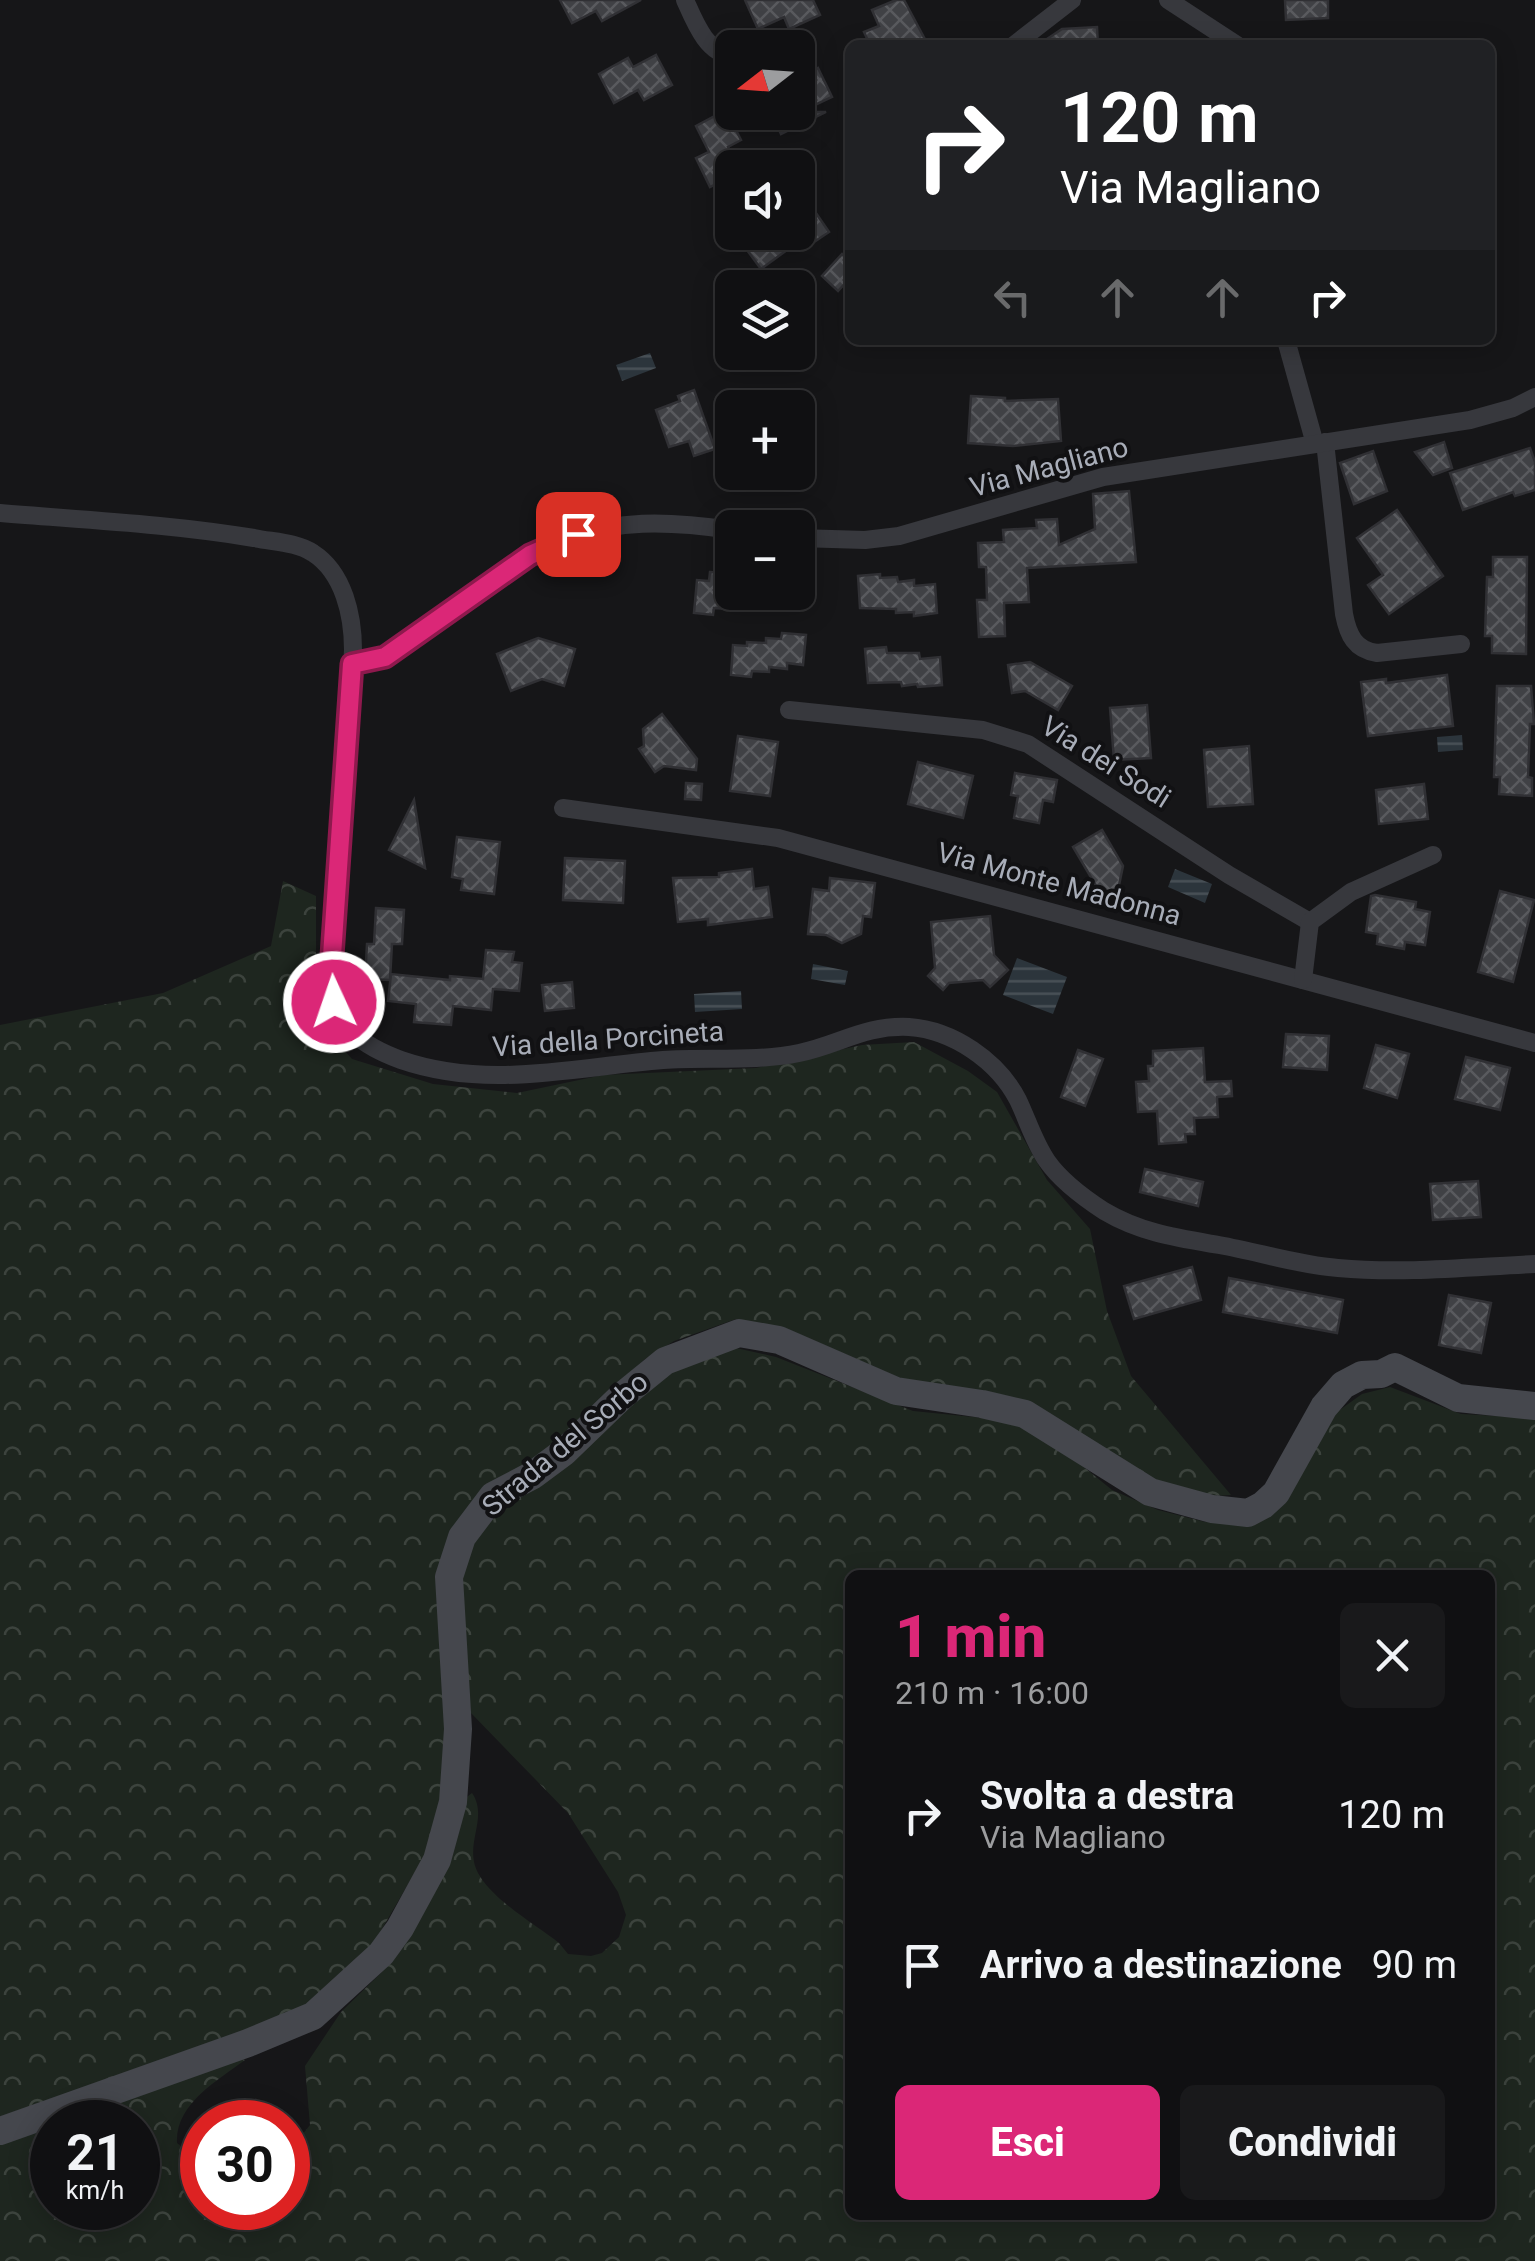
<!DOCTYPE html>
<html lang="it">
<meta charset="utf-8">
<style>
body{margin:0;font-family:Roboto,sans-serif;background:#19191b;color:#f1f3f6;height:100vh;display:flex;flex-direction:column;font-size:38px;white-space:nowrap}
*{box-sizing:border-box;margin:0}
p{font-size:32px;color:#9c9d9f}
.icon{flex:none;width:55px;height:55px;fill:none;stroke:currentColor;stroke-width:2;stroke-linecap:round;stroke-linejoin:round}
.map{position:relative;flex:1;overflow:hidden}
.sheet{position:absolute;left:845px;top:1570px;width:650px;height:650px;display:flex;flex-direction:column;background:#101012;border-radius:15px;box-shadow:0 5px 25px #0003,0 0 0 2px #303032}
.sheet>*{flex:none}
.guide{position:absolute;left:845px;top:40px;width:650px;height:305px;border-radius:15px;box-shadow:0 5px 25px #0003,0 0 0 2px #303032;background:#202124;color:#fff;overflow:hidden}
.needle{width:65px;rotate:253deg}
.buttons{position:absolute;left:715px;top:30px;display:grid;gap:20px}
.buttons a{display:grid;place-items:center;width:100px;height:100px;border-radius:15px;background:#101012;box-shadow:0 5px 25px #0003,0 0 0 2px #303032;font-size:50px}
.speed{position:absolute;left:30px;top:2100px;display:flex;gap:20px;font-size:50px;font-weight:700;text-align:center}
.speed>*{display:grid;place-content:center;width:130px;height:130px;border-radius:50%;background:#101012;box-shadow:0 5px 25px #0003,0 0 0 2px #303032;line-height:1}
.speed small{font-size:25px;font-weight:400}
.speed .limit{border:15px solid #d22;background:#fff;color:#111}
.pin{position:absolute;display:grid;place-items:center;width:85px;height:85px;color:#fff;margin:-42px;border-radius:20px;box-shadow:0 5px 15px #0006}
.me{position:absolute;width:110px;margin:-55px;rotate:357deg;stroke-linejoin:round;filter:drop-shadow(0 0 8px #0008)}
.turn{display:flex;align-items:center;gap:35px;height:210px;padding:0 50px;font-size:45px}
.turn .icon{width:130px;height:130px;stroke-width:2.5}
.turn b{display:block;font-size:70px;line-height:85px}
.lanes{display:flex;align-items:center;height:95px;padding:0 50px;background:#0003;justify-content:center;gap:50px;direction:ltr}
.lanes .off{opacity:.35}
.round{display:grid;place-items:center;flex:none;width:105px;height:105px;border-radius:15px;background:#19191b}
.overview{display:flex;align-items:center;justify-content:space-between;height:170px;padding:0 50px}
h1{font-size:60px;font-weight:800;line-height:75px;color:#db2777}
.action{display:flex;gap:20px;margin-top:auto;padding:20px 50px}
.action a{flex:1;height:115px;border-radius:15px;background:#db2777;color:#fff;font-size:40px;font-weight:800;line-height:115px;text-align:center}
.action a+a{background:#19191b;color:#f1f3f6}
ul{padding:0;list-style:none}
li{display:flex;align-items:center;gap:30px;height:150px;padding:0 50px}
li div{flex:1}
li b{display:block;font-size:38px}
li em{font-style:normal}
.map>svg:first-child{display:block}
.forest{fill:url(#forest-crowns);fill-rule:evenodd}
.water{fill:url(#water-rules)}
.building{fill:url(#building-cross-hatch);stroke:#303034;stroke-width:2.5}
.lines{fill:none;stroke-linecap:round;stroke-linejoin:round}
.street{stroke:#37383d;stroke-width:18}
.secondary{stroke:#45474d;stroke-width:28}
.route-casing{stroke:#8e194d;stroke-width:25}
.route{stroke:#db2777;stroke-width:18}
.labels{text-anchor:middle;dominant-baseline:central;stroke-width:8;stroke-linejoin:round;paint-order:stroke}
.street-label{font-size:28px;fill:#a8adb8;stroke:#111113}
</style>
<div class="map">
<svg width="1535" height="2261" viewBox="0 0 1535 2261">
<defs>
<pattern id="forest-crowns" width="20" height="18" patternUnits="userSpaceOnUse" patternTransform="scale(2.5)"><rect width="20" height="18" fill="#1e261f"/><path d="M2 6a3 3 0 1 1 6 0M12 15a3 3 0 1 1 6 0" fill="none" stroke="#3c433d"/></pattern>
<pattern id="water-rules" width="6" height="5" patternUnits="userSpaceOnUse" patternTransform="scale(2.5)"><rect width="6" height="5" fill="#2c353c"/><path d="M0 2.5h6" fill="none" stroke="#485056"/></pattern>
<pattern id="building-cross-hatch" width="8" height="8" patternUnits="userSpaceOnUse" patternTransform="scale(2.5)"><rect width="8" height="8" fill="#404145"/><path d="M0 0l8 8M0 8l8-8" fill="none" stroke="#595a5e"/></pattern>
</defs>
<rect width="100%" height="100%" fill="#161618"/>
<!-- forest -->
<g class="forest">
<polygon points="283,881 316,896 316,986 327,1031 352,1059 433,1084 517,1093 603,1075 756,1068 862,1045 914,1042 968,1071 997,1092 1047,1180 1090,1229 1107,1311 1131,1376 1231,1495 1214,1496 1155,1480 1043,1410 900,1378 783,1327 736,1319 674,1341 645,1359 555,1442 458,1520 440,1800 425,1855 372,1946 306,2005 243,2031 0,2117 0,1025 163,993 271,946"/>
<path d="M736 1348 776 1357 913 1411 1013 1421 1074 1459 1112 1490 1158 1510 1205 1522 1244 1524 1279 1507 1337 1412 1362 1394 1390 1387 1461 1414 1535 1418V2261H0V2142L122 2094 233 2057 245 2060C217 2081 175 2104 177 2143L202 2163V2208H288C288 2182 298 2170 295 2144L310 2125 305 2066 341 2012 382 1972 431 1893 456 1835 463 1800 472 1793C487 1815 469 1838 474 1862 480 1893 535 1924 559 1943L568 1954 591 1956 602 1953 619 1937 626 1915 618 1892 568 1813 471 1713 460 1600 461 1560 476 1533 573 1455 616 1410 662 1376 697 1356ZM850 1575H1490V2215H850ZM52 2122H138V2208H52Z"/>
</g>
<!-- water -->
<g class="water">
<polygon points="650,353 656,368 622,381 616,365"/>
<polygon points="1462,735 1463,750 1438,752 1437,737"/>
<polygon points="1175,869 1212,884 1205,903 1168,887"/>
<polygon points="1017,958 1067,977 1053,1014 1003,995"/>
<polygon points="813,964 848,971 845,985 811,979"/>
<polygon points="741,991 742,1009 695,1012 694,994"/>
</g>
<!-- building -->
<g class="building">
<polygon points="560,0 641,0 602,21 596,11 572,23"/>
<polygon points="745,0 813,0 820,15 789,29 784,17 758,29"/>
<polygon points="896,0 904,0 928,45 870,45 864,32 879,26 872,10"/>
<polygon points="1285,0 1328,0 1328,18 1286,20"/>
<polygon points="1097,27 1098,45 1038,45 1062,29"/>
<polygon points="656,55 672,85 644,100 638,90 614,103 599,74 628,58 633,67"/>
<polygon points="818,68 832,97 800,112 826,112 781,134 771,112 798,112 798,77"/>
<polygon points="726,110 741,140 728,147 738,168 732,168 732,176 710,187 696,158 709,152 696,126"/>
<polygon points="798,187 829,232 811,244 808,240 798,247 798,242 761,269 744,246 752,241 746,232 798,232"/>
<polygon points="842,254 850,262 850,278 838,291 822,276"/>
<polygon points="694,390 715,449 694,456 689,441 669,447 656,410 680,401 678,396"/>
<polygon points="971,396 1005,398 1005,401 1058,399 1061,441 1013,446 968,443"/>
<polygon points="1444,442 1452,468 1433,475 1415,452"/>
<polygon points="1530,448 1535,462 1535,490 1515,496 1513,492 1463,510 1450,473"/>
<polygon points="1373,451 1387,491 1354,504 1340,463"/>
<polygon points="1129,491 1136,562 1027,568 1029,602 1004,603 1005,636 979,637 977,600 987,600 986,567 979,567 978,543 1004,542 1003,530 1037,528 1036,520 1057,519 1059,545 1095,529 1093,494"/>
<polygon points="1397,510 1443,576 1389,614 1368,585 1383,575 1357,538"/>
<polygon points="1493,557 1527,557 1526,654 1492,653 1492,636 1485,636 1487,577 1493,577"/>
<polygon points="710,572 732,574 732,603 729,602 728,609 714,608 713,615 694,613 697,580 709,581"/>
<polygon points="880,574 880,578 897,577 898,582 914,580 914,586 935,584 937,613 914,616 914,612 896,613 896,609 860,608 858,576"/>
<polygon points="782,633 806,635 803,665 787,663 787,669 769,667 769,672 752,671 751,677 731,675 733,645 747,646 747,642 766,643 766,638 781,639"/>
<polygon points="538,638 575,649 564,686 542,679 511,691 497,654"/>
<polygon points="886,647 887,653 919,653 920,659 940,657 942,685 918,687 917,684 902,686 901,682 868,683 865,649"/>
<polygon points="1030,662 1072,686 1058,710 1025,691 1012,693 1008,665"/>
<polygon points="1447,675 1453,726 1368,736 1361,682 1386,679 1386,683"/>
<polygon points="1497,686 1531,686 1534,724 1530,724 1528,777 1532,778 1532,796 1499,794 1500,777 1494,777"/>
<polygon points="1147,705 1151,758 1114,760 1110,708"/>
<polygon points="662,714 697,759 696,770 664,766 655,772 639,749 644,746 643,729"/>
<polygon points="738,736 778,742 770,796 730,791"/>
<polygon points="1249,746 1253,804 1208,807 1204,750"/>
<polygon points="918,762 973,776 963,818 908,804"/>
<polygon points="1015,773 1057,780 1053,802 1043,800 1039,823 1014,818 1018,796 1011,795"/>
<polygon points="686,783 702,784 701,800 685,799"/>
<polygon points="1424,784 1428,819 1379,824 1376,790"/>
<polygon points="414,800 425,868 389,850"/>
<polygon points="1102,830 1123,866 1117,895 1099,891 1073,847"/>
<polygon points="457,837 500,842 494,894 461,890 463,879 452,877"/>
<polygon points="565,858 625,861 623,903 563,900"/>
<polygon points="752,869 754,889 768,887 772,917 708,925 708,919 678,922 673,878 719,877 719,873"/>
<polygon points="830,878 875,883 871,917 863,916 861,934 842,943 826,935 808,934 813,889 829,891"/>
<polygon points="1500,891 1534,900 1513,982 1478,972"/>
<polygon points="1375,895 1416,902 1415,909 1430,912 1425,945 1405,942 1404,949 1377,944 1378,934 1366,932 1371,896"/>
<polygon points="376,908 404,910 402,944 392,944 390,980 365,979 367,944 374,944"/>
<polygon points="990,916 994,955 1008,970 990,987 983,980 949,983 943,990 928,976 935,968 931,922"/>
<polygon points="486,950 514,952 512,962 522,963 519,991 493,989 491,1010 453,1006 451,1025 414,1022 416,1004 388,1001 391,974 450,980 450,976 483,979"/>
<polygon points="572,982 574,1008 545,1011 542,985"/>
<polygon points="1286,1034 1329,1036 1327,1070 1283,1067"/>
<polygon points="1376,1045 1409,1054 1397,1098 1364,1088"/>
<polygon points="1203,1048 1205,1082 1231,1081 1232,1096 1217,1097 1218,1117 1194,1118 1195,1134 1185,1134 1186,1142 1159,1144 1157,1111 1138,1112 1136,1082 1149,1081 1148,1066 1153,1066 1153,1051"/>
<polygon points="1078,1050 1103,1059 1085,1106 1061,1097"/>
<polygon points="1466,1057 1510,1068 1500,1110 1455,1099"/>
<polygon points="1145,1169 1203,1182 1198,1206 1140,1192"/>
<polygon points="1478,1181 1481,1217 1433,1220 1430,1184"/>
<polygon points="1192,1267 1201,1300 1134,1319 1124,1286"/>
<polygon points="1229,1278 1343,1300 1337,1333 1223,1312"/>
<polygon points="1449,1295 1491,1303 1481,1353 1439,1345"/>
</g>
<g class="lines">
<!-- street -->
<g class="street">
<path d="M685 0C694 20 707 55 732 55"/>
<polyline points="1168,0 1237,45"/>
<polyline points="1014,45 1072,0"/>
<polyline points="752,48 762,43"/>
<polyline points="1286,340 1315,444"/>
<path d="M1325 442 1344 614C1348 635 1355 650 1377 653L1461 644"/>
<path d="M0 513C84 520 170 524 254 538 273 542 297 542 313 553 344 573 353 616 353 650L332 989C340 1030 363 1046 401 1060 488 1090 574 1067 663 1060 708 1057 755 1062 799 1053 839 1045 864 1025 909 1027 953 1030 998 1061 1018 1100 1028 1121 1034 1142 1047 1161 1061 1181 1084 1198 1104 1211 1141 1233 1178 1238 1219 1245 1259 1252 1297 1265 1338 1268 1403 1274 1470 1267 1535 1264"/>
<polyline points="798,538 865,540 899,536 1103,477 1470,420 1513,408 1535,397"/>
<path d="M352 664C386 664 413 638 439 620 551 538 590 509 732 530"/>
<polyline points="789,710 983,730 1028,744 1229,875 1310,922"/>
<polyline points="563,808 778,838 1535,1043"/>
<polyline points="1303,980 1310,922 1351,892 1433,855"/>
</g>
<!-- secondary -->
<polyline class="secondary" points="0,2131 248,2043 313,2016 381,1954 400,1928 437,1860 453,1802 458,1729 449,1577 462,1537 493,1496 533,1475 564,1452 622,1396 665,1361 739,1333 779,1340 896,1391 982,1404 1025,1414 1150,1492 1212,1509 1248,1513 1263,1505 1276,1493 1324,1407 1343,1385 1362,1375 1381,1374 1395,1367 1458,1398 1535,1406"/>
</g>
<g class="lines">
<!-- route casing -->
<g class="route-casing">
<polyline id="route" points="334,1002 332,956 352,664 385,657 530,555 578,534"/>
</g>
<!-- route -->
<use href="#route" class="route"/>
</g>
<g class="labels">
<!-- street labels -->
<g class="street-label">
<text transform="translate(1049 467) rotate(-15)">Via Magliano</text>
<text transform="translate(1106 762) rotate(32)">Via dei Sodi</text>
<text transform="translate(1059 884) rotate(15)">Via Monte Madonna</text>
<text transform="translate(608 1039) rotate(-4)">Via della Porcineta</text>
<text transform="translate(565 1444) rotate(-40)">Strada del Sorbo</text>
</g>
</g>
</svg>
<div class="buttons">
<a><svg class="needle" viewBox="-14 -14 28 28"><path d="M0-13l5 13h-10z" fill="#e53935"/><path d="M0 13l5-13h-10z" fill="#9c9d9f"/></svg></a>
<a><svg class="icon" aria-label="sound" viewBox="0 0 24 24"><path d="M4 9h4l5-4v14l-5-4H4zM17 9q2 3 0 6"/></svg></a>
<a><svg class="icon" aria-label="layers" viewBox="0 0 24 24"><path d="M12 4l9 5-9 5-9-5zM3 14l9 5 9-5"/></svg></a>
<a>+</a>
<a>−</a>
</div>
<div class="speed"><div>21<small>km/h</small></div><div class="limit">30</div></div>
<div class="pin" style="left:578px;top:534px;background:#d93025"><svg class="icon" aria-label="arrive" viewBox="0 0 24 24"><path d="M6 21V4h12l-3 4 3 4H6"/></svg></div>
<svg class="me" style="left:334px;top:1002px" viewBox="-20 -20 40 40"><circle r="17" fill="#db2777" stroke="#fff" stroke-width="3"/><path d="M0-11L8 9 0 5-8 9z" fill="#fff"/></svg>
<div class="guide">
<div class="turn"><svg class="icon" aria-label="right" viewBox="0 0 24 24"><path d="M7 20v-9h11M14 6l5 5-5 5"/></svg><div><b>120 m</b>Via Magliano</div></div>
<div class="lanes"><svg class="icon off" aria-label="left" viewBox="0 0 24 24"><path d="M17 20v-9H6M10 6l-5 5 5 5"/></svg><svg class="icon off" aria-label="ahead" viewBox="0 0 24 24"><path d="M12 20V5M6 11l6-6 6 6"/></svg><svg class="icon off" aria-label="ahead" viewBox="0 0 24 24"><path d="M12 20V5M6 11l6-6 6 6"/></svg><svg class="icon" aria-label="right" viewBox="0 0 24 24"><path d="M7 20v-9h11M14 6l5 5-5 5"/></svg></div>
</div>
<section class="sheet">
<div class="overview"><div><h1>1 min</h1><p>210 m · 16:00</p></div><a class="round"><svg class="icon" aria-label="close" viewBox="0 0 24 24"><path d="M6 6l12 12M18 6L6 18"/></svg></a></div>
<ul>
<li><svg class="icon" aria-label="right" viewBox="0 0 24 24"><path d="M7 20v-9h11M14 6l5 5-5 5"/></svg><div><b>Svolta a destra</b><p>Via Magliano</p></div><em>120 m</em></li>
<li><svg class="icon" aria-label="arrive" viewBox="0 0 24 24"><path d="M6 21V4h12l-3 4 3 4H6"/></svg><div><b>Arrivo a destinazione</b></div><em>90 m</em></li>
</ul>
<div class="action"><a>Esci</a><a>Condividi</a></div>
</section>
</div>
